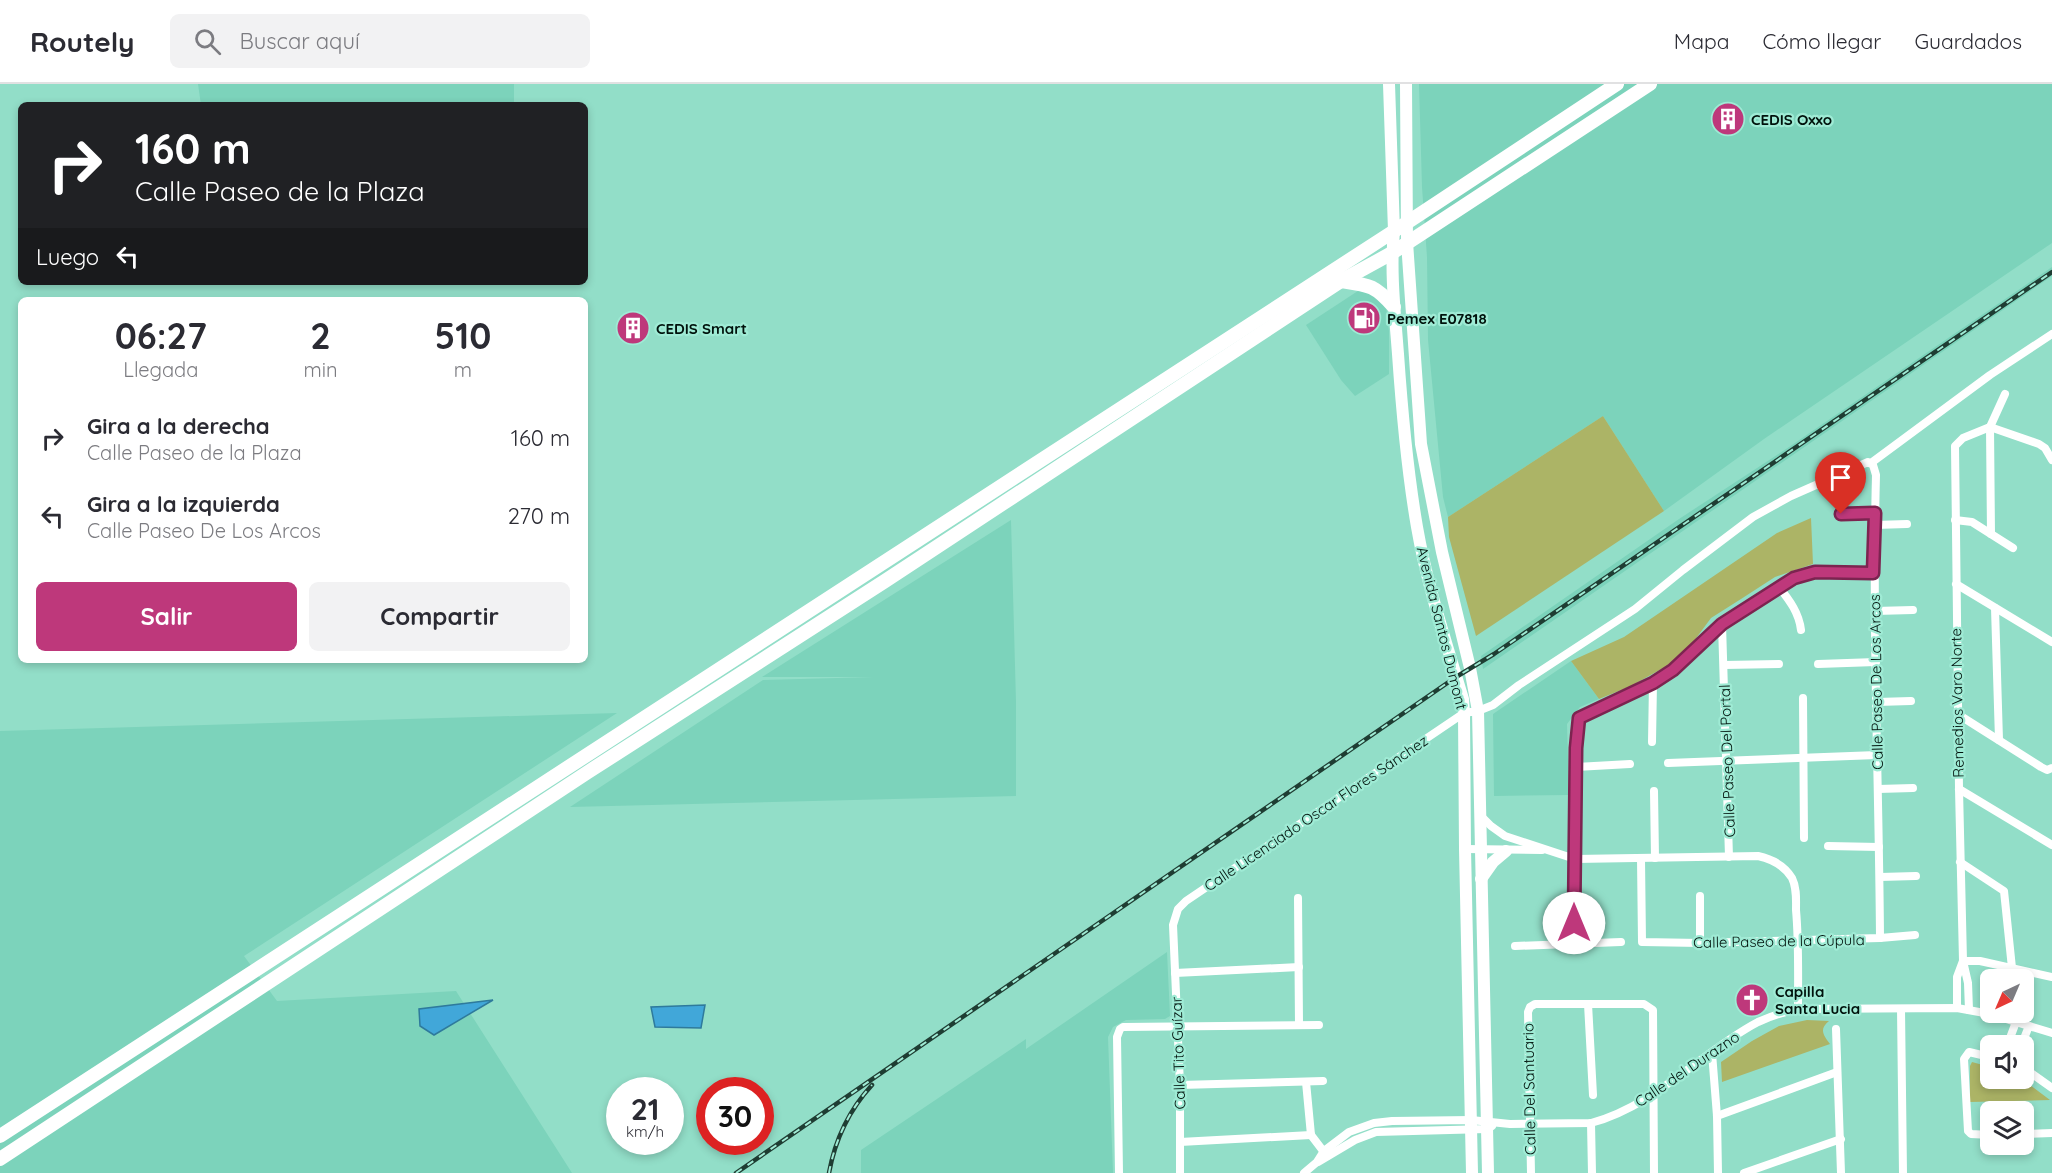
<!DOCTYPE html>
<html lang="es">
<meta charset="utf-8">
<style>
body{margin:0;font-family:Quicksand,sans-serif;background:#f2f2f3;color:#2b2b33;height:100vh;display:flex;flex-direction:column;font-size:22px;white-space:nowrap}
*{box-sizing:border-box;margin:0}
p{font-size:20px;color:#7c7c81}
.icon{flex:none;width:33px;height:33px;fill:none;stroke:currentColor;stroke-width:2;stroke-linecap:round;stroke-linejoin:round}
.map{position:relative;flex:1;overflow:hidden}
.side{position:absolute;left:18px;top:213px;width:570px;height:366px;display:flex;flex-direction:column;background:#fff;border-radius:9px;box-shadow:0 3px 9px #0003}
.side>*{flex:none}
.hud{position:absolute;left:18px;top:18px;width:570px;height:183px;border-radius:9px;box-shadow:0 3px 9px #0003;background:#202124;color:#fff;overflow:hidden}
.needle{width:39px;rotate:224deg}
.controls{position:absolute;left:1980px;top:885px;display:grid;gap:12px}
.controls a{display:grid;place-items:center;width:54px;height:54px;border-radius:9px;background:#fff;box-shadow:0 3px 9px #0003;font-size:30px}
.speed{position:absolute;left:606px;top:993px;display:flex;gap:12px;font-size:30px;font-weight:700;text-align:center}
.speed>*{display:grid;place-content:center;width:78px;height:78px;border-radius:50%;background:#fff;box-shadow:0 3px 9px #0003;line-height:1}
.speed small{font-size:15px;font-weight:400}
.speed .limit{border:9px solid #d22;background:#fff;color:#111}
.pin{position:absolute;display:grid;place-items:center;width:51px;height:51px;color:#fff;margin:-62px -26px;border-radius:50% 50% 50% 0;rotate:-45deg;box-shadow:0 0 6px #0007}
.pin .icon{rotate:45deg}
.me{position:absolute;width:66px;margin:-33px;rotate:0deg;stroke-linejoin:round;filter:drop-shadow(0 0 4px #0008)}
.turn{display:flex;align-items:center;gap:21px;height:126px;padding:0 18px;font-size:27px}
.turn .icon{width:78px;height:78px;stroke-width:2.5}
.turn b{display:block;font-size:42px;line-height:51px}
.then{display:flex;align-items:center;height:57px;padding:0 18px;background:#0003;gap:12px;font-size:22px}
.eta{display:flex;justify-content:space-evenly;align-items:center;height:102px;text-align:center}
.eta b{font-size:36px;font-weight:700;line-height:42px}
.button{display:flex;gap:12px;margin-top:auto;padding:12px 18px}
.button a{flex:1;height:69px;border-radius:9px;background:#be387b;color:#fff;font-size:24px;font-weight:700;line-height:69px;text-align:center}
.button a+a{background:#f2f2f3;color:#2b2b33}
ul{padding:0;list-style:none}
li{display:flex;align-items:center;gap:18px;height:78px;padding:0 18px}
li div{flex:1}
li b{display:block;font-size:22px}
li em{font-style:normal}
header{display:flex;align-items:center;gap:36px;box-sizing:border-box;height:84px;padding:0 30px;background:#fff;border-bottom:2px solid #e1e1e2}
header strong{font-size:28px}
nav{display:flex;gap:33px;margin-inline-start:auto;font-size:21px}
.search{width:420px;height:54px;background:#f2f2f3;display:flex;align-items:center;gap:15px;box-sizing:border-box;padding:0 21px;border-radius:9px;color:#7c7c81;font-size:22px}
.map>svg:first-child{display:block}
.built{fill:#7cd3bb}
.green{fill:#acb466}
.water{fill:#41a7d9;stroke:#2e7a9c;stroke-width:1.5}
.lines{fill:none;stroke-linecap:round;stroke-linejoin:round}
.street{stroke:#fff;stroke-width:8}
.secondary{stroke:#fff;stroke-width:12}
.primary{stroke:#fff;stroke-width:14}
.rail-casing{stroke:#1f3d33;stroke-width:4.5}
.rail{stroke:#9febd5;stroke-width:2;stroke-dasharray:7;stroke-linecap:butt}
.route-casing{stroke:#7c2450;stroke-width:15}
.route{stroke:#be387b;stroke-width:10}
.labels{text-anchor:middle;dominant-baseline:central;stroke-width:4.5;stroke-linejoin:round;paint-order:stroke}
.poi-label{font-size:15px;font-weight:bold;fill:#00120c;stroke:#9febd5;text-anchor:start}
.street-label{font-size:15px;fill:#00120c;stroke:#9febd5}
</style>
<header>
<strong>Routely</strong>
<div class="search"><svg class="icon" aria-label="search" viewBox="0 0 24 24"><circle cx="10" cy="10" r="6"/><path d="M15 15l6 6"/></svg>Buscar aquí</div>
<nav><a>Mapa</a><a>Cómo llegar</a><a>Guardados</a></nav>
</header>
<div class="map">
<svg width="2052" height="1089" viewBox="0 0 2052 1089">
<rect width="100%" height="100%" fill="#92dec8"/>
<!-- built -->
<g class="built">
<polygon points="198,0 514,0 514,21 201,21"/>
<polygon points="1419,0 2052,0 2052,159 1764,355 1664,427 1603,332 1448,433 1443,413 1428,256 1427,173 1422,103"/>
<polygon points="2052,183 2052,192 1483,585 1481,572 1679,435 1789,363"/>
<polygon points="1364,203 1386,222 1389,247 1389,290 1355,312 1341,296 1306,241"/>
<polygon points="1011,436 1016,618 1016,712 570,723 763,596 874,593 762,593"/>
<polygon points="1571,577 1599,615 1580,623 1567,640 1569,711 1494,712 1493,630"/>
<polygon points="617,629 244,872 277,917 456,907 572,1089 0,1089 0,647"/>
<polygon points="1167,868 1170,932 1165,935 1126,936 1113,943 1108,953 1113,1089 861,1089 861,1066 1026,955 1026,965"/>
</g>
<!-- green -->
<g class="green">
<polygon points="1603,332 1664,427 1476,552 1449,453 1448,433"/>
<polygon points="1811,434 1813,480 1775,493 1741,515 1711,534 1694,557 1672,579 1631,602 1599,615 1571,577 1624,553 1777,449"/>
<path d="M1807 936 1829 937C1819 945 1823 951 1830 960L1722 998 1721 978 1752 957 1779 942Z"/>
<polygon points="1972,978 1990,983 1990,994 2022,995 2050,1016 1970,1018 1970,982"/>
</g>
<!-- water -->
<g class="water">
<polygon points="493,916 434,951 420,942 419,925"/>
<polygon points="705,921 701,944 655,943 651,923"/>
</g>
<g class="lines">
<!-- street -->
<g class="street">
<polyline points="1871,379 1990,291 2052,250"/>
<polyline points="1841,430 1875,429"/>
<polyline points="1955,436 1972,438 2013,464"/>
<polyline points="1875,441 1907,440"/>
<polyline points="1991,450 1990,343 2005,310"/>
<polyline points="1956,500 2052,558"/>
<path d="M1779 503C1790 517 1799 529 1801 546"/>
<polyline points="1995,524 1999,656"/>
<polyline points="1875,527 1913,526"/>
<polyline points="1722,540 1729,773"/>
<polyline points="1818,580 1876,578"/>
<polyline points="1724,581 1779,580"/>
<polyline points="1803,614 1804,754"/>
<polyline points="1877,618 1911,617"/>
<polyline points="1959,631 2041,683 2047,686 2052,684"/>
<polyline points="1652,658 1653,599"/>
<polyline points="1668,679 1877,671"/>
<polyline points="1576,683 1630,680"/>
<polyline points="1878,705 1913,704"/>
<polyline points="1959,705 2052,761"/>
<polyline points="1654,707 1655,774"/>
<path d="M1480 731 1491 742 1505 752 1575 775 1758 772C1772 775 1784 781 1792 794 1797 804 1796 816 1796 826 1799 859 1798 892 1798 925"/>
<polyline points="1828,762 1879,763"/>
<polyline points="1465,765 1542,766"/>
<polyline points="1641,775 1642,858 1700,859 1880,854 1915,851"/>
<polyline points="1960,778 2004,807 2012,884"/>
<polyline points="1880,793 1916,792"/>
<polyline points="1298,814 1299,940"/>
<polyline points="1700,859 1700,812"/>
<polyline points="1574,860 1577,647 1579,634 1653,599 1673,586 1722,540 1794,494 1815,488 1873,489"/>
<polyline points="1515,862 1621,858"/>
<polyline points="1963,877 1980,877 2052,893"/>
<polyline points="1175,889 1299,883"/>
<polyline points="1588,920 1593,1011"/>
<polyline points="1957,924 1957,893 1963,877"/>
<polyline points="1901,925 1903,1089"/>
<polyline points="1969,926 1968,899 1963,877 1959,705 1955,362 1963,354 1990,343 2039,360 2045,364 2052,376"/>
<polyline points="1836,945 1841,1089"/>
<polyline points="2007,962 2016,938"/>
<polyline points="2021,962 2029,942"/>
<polyline points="1712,969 1717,1032 1718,1089"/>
<polyline points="1990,973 1969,968 1964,975 1968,1047 1971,1050 1990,1051"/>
<polyline points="2024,984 2052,1004"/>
<polyline points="1306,998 1311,1051"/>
<polyline points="1180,1001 1323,997"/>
<polyline points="1717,1032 1837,988"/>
<polyline points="1591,1039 1592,1089"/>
<polyline points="2024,1050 2052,1049"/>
<polyline points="1311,1051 1327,1072"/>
<polyline points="1180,1058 1311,1051"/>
<polyline points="1318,1078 1355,1056 1376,1048 1487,1045 1492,1042"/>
<polyline points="1119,1089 1117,953 1120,945 1123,943 1319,941"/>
<path d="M1180 1089V1001L1173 841 1178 825 1186 817 1464 629 1478 627 1493 621 1519 601 1635 525 1683 486 1753 433 1791 412 1868 378 1873 381 1876 391C1872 545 1879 700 1880 854"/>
<path d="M1304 1089 1317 1078 1324 1067 1349 1048 1374 1039 1392 1037 1471 1036 1510 1040 1591 1039C1655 1022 1701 968 1758 938 1771 932 1784 928 1798 925L1957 924 1990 930 2052 949"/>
<polyline points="1531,1089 1528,928 1530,923 1535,920 1644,920 1653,926 1654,1089"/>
<polyline points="1744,1089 1841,1055"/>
</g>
<!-- secondary -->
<g class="secondary">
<path d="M1389 0 1394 147C1390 188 1395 229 1398 270 1402 328 1407 385 1417 443 1427 501 1446 558 1463 615L1464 629 1465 765 1472 1089"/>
<polyline points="1406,0 1407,158 1421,360 1442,468 1470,584 1478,627 1488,1089"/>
<polyline points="1481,795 1493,778 1506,767"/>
</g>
<!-- primary -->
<g class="primary">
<path d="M1341 197C1369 201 1375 201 1394 223"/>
<polyline points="0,1052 1408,138 1617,0"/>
<polyline points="0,1075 588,688 885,497 1341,197 1392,169 1650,0"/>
</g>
<!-- rail casing -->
<g class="rail-casing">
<g id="rail">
<polyline points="736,1089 1456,593 1494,570 2052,188"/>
<path d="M829 1089C835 1056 849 1026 872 1001"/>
</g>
</g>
<!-- rail -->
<use href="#rail" class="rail"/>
</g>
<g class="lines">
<!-- route casing -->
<g class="route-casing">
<polyline id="route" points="1574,839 1576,664 1579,634 1653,599 1673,586 1722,540 1794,494 1815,488 1873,489 1875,429 1841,430"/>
</g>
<!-- route -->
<use href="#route" class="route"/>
</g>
<!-- icons -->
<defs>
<g id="building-disc" transform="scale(1.725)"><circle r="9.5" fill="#be387b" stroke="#9febd5"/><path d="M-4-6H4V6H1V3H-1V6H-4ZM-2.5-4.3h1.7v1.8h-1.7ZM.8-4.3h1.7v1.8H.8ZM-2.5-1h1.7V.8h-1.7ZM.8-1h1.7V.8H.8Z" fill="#fff"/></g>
<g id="fuel-disc" transform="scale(1.725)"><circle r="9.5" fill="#be387b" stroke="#9febd5"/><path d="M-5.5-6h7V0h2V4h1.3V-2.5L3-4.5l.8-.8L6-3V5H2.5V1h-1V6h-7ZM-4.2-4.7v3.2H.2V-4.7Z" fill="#fff"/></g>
<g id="church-disc" transform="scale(1.725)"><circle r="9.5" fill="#be387b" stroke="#9febd5"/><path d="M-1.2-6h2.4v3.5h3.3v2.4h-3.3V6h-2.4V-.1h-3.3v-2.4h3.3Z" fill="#fff"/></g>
</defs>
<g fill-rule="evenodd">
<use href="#building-disc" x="1728" y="35"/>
<use href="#fuel-disc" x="1364" y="234"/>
<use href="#building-disc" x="633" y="244"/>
<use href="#church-disc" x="1752" y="916"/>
</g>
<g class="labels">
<!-- poi labels -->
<g class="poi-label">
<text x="1751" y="35">CEDIS Oxxo</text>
<text x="1387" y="234">Pemex E07818</text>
<text x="656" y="244">CEDIS Smart</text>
<text x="1775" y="907">Capilla<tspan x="1775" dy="17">Santa Lucia</tspan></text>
</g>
<!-- street labels -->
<g class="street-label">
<text transform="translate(1442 544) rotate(76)">Avenida Santos Dumont</text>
<text transform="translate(1876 598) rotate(-91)">Calle Paseo De Los Arcos</text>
<text transform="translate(1957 619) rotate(-91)">Remedios Varo Norte</text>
<text transform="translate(1727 677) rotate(-92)">Calle Paseo Del Portal</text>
<text transform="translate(1316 729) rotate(-34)">Calle Licenciado Oscar Flores Sánchez</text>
<text transform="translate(1779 857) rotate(-1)">Calle Paseo de la Cúpula</text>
<text transform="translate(1178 969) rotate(-92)">Calle Tito Guízar</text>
<text transform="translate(1687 985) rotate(-34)">Calle del Durazno</text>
<text transform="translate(1529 1005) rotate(-91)">Calle Del Santuario</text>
</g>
</g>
</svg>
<div class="controls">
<a><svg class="needle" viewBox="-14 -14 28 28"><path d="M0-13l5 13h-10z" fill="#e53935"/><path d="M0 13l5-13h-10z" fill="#7c7c81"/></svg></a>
<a><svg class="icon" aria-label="sound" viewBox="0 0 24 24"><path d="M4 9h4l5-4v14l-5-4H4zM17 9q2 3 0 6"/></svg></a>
<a><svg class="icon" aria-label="layers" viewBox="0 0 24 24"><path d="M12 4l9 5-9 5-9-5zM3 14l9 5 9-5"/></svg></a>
</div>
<div class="speed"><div>21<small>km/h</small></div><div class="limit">30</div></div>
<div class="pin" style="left:1841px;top:430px;background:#d93025"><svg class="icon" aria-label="arrive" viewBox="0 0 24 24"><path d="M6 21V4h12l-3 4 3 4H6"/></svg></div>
<svg class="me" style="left:1574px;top:839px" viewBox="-20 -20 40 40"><circle r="19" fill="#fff"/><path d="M0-13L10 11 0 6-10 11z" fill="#be387b"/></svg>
<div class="hud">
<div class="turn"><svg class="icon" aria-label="right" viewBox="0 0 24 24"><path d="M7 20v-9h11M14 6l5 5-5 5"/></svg><div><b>160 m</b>Calle Paseo de la Plaza</div></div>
<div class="then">Luego<svg class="icon" aria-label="left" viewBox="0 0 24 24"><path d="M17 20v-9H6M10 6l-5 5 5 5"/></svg></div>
</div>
<section class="side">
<div class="eta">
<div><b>06:27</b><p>Llegada</p></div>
<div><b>2</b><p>min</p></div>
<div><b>510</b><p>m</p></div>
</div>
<ul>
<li><svg class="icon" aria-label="right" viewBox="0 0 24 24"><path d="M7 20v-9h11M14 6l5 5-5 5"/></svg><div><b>Gira a la derecha</b><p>Calle Paseo de la Plaza</p></div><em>160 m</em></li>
<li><svg class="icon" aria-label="left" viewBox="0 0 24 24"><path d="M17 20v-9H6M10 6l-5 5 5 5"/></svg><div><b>Gira a la izquierda</b><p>Calle Paseo De Los Arcos</p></div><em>270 m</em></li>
</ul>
<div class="button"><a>Salir</a><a>Compartir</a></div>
</section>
</div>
